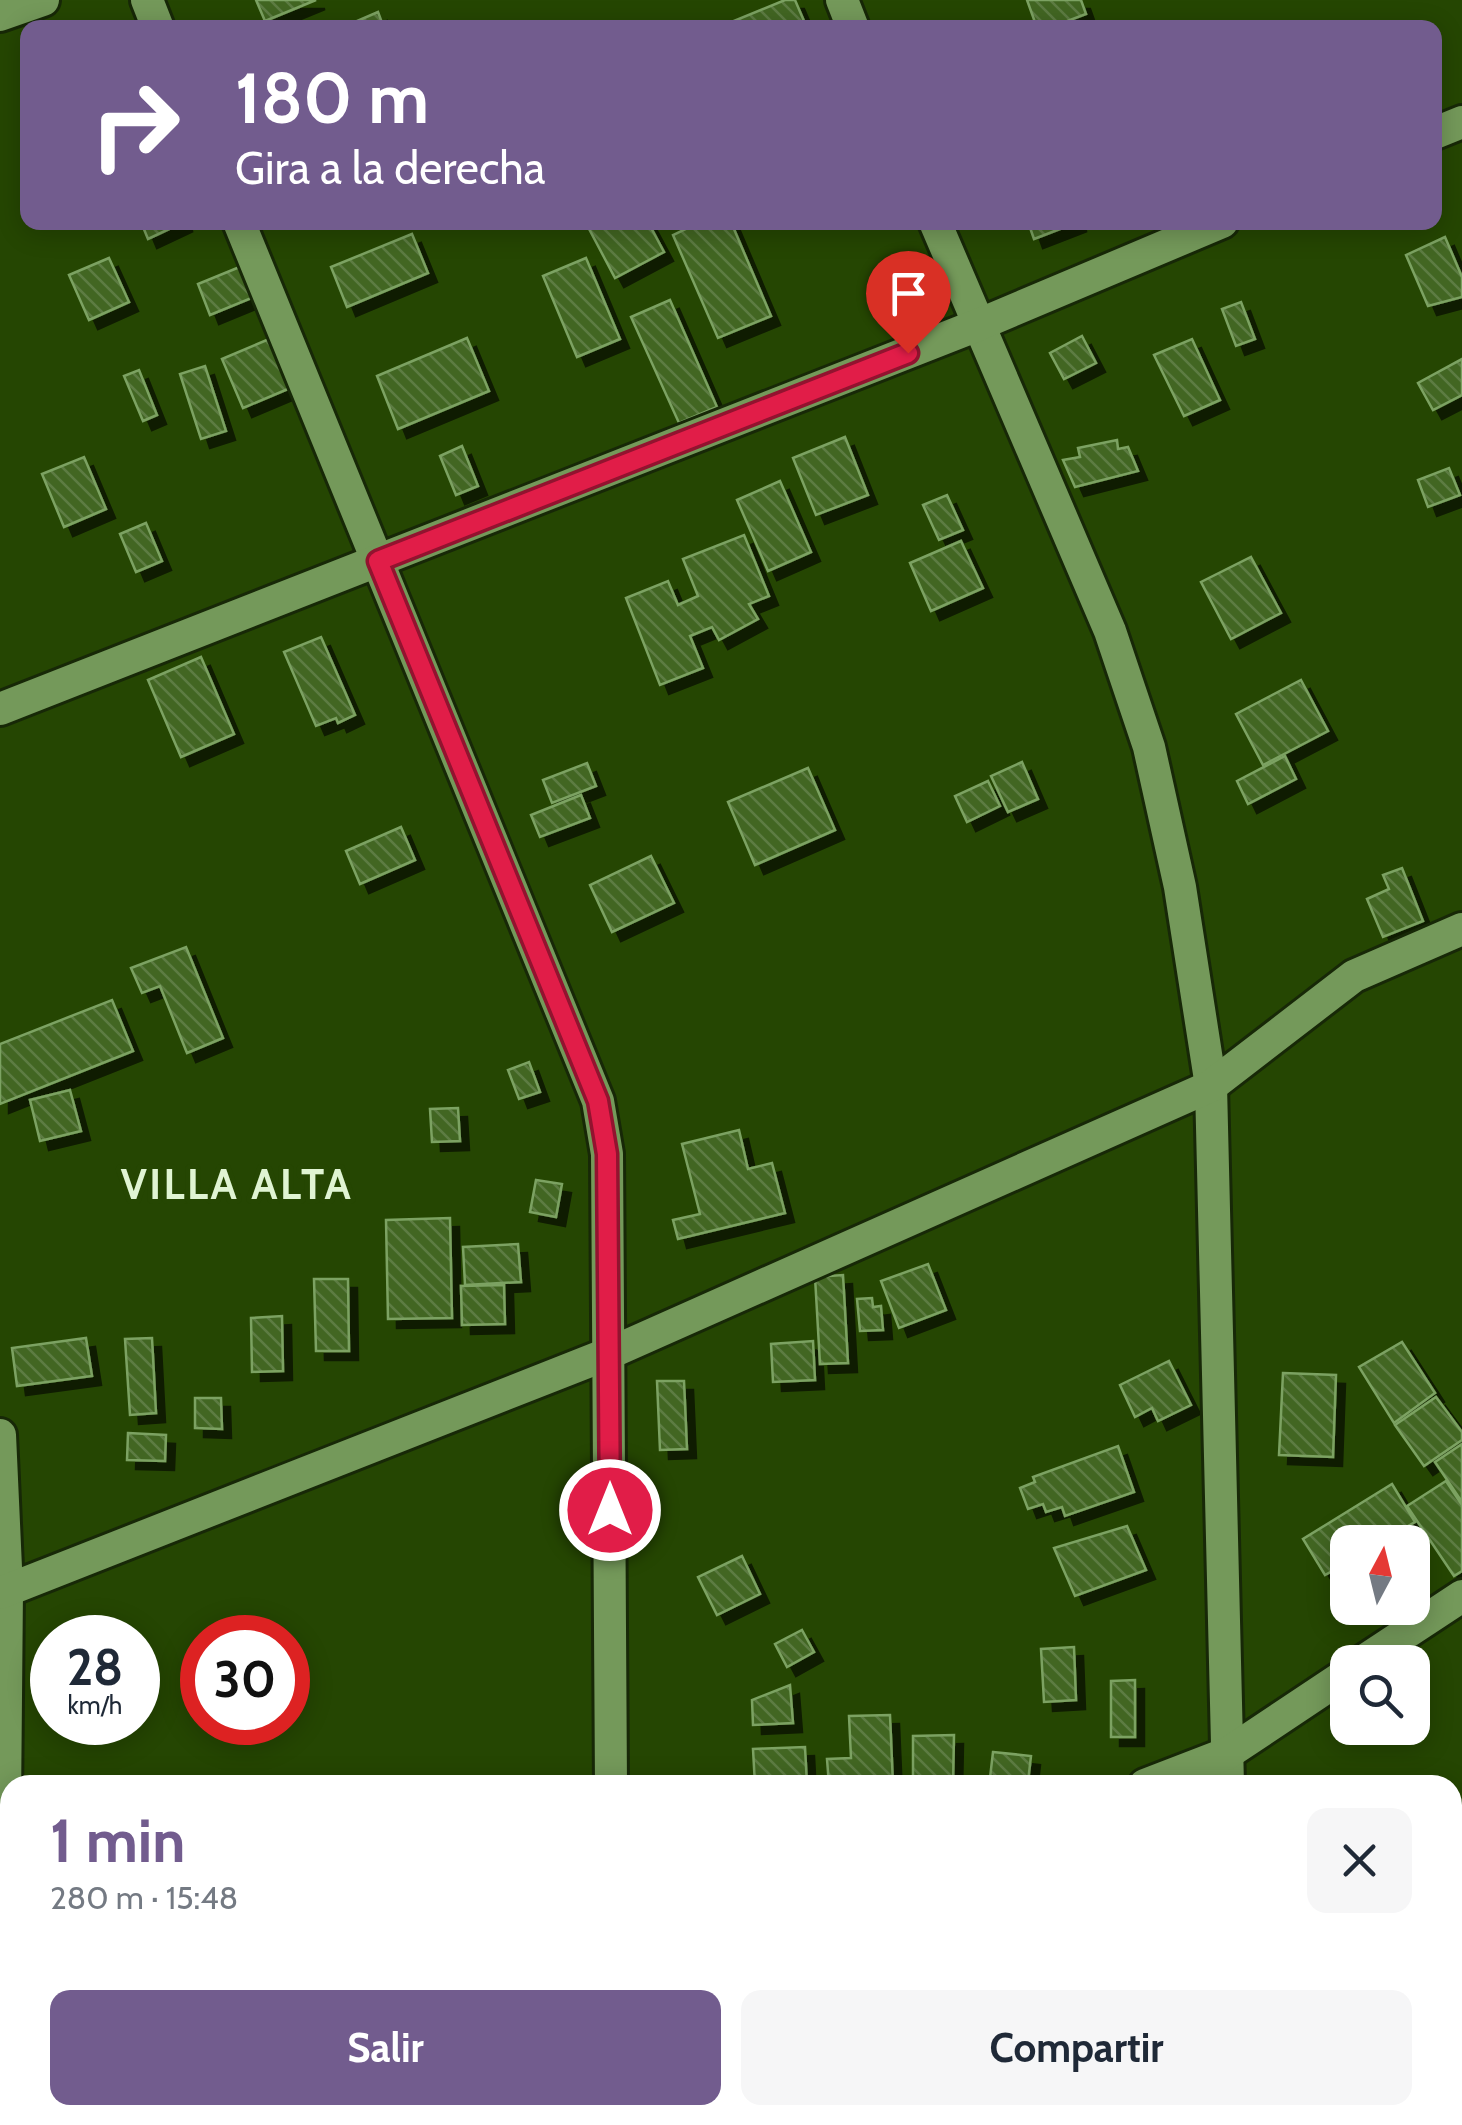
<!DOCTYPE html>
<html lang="es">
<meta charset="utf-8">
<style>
body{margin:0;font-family:Cabin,sans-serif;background:#f6f6f7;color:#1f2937;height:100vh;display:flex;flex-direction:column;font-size:38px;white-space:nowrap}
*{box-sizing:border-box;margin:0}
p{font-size:32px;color:#747a83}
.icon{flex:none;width:55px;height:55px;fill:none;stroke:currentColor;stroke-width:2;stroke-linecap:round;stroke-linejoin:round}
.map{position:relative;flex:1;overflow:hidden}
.panel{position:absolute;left:0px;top:1775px;width:1462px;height:350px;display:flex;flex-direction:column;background:#fff;border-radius:30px 30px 0 0;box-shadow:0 5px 25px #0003}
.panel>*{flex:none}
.guide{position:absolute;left:20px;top:20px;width:1422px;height:210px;border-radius:20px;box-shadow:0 5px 25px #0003;background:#725c8e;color:#fff;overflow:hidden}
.needle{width:65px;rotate:7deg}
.buttons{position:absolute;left:1330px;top:1525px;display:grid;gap:20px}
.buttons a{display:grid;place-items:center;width:100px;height:100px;border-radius:20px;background:#fff;box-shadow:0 5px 25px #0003;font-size:50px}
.speed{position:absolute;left:30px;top:1615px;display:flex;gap:20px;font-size:50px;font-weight:700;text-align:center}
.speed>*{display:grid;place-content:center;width:130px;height:130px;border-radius:50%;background:#fff;box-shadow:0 5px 25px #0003;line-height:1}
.speed small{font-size:25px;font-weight:400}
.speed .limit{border:15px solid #d22;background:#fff;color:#111}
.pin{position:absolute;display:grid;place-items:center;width:85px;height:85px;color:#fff;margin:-102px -42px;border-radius:50% 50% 50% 0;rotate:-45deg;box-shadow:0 0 10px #0007}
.pin .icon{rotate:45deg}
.me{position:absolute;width:110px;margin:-55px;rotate:0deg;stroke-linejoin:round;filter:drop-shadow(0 0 8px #0008)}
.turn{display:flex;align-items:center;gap:35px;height:210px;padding:0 50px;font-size:45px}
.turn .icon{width:130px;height:130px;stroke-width:2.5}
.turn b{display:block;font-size:70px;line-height:85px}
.round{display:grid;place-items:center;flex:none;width:105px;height:105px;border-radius:20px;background:#f6f6f7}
.head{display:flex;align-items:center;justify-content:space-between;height:170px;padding:0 50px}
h1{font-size:60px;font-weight:700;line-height:75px;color:#725c8e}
.button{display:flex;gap:20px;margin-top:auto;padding:20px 50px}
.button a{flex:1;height:115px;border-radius:20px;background:#725c8e;color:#fff;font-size:40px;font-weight:700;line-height:115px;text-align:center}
.button a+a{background:#f6f6f7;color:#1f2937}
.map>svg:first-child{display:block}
.building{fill:url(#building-back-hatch);stroke:#7ca262;stroke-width:2.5;filter:url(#shadow)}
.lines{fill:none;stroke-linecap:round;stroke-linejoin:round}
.street-casing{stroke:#172807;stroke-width:38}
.street{stroke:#74995a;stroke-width:32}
.route-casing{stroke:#92132f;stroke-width:25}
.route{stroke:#e11d48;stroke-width:18}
.labels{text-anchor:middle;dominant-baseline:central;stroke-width:10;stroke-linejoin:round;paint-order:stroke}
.district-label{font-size:42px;font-weight:bold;letter-spacing:2.5px;fill:#e0f4d3;stroke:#254602}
</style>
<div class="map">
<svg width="1462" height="2125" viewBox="0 0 1462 2125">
<defs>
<pattern id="building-back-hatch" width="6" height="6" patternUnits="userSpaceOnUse" patternTransform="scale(2.5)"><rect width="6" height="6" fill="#426624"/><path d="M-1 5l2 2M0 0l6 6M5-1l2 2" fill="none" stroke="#5d7c43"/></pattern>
<filter id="shadow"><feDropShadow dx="9" dy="9" stdDeviation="0" flood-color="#0009"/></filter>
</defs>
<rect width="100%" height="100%" fill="#254602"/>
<!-- building -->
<g class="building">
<polygon points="256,0 316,0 265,21"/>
<polygon points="785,0 795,0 807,28 731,28 729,23"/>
<polygon points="1027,0 1081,0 1086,14 1049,28 1037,28"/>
<polygon points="378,12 384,28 341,28"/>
<polygon points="141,222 184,222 148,239"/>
<polygon points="593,222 648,222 664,252 615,278 587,225"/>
<polygon points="700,222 731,222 771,316 718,338 673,235"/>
<polygon points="1028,222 1078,222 1034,239"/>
<polygon points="412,234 428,273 347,307 331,267"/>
<polygon points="1445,237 1462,277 1462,297 1428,306 1406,255"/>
<polygon points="109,258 129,302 89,320 69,275"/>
<polygon points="586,258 620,339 577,357 543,276"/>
<polygon points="247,264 259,295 210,315 198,284"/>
<polygon points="670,300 717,407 679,423 631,317"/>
<polygon points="1241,302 1255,339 1236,346 1222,309"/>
<polygon points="1082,336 1096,363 1064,379 1050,353"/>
<polygon points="274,337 295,386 243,408 222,359"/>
<polygon points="467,338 489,391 398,429 377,376"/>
<polygon points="1192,339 1220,400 1184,416 1154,355"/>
<polygon points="1462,359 1462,395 1433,410 1418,383"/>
<polygon points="205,366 226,431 201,439 180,374"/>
<polygon points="139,370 157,415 143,421 124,376"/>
<polygon points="845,437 868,495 816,515 793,458"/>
<polygon points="1117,440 1118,449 1128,447 1138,471 1075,487 1063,460 1080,457 1078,448"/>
<polygon points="462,446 478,486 456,495 440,456"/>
<polygon points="84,457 106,509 64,527 42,474"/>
<polygon points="1449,468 1460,495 1428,507 1418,480"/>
<polygon points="780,481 811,552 768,571 737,500"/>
<polygon points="947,495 963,530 939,540 923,505"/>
<polygon points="146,523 162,561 136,572 120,534"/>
<polygon points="744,535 769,596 749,604 758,619 719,640 712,627 690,636 703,668 660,685 626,598 668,581 678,605 698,596 683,559"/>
<polygon points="961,541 983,588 931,611 910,563"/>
<polygon points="1251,557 1281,613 1231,639 1201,582"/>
<polygon points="321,637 355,715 338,723 336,718 316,726 284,652"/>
<polygon points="201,657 234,734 181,757 148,680"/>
<polygon points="1301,680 1328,731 1263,765 1236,714"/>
<polygon points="1285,756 1296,779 1248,804 1237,781"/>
<polygon points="1022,762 1038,799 1008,812 991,776"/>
<polygon points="587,763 596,786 552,803 543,780"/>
<polygon points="808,768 835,830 755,865 728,802"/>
<polygon points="988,781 1000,806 967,822 955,796"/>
<polygon points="581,795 590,818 540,837 531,815"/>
<polygon points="401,827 415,860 360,884 346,851"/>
<polygon points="651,856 674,903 612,932 590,885"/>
<polygon points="1402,868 1423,921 1383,937 1367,899 1389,889 1383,875"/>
<polygon points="186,947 223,1038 187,1053 160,986 142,993 131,968"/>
<polygon points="112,1000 133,1051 0,1104 0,1044"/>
<polygon points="529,1062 540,1092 519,1099 508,1070"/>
<polygon points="70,1090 81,1131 40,1141 30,1100"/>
<polygon points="458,1108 460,1141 432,1142 430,1109"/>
<polygon points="739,1130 748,1169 772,1163 785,1213 678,1239 673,1220 700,1214 682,1144"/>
<polygon points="536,1180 562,1184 556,1217 530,1212"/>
<polygon points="450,1218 452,1318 388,1319 386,1220"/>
<polygon points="518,1244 521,1282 465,1285 463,1247"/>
<polygon points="928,1264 946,1310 899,1328 881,1281"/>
<polygon points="843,1275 848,1363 820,1364 815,1277"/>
<polygon points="314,1279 348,1279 349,1351 316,1351"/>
<polygon points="504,1285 505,1324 462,1325 461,1286"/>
<polygon points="872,1298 873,1307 881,1306 883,1330 860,1331 857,1299"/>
<polygon points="282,1316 283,1371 252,1372 251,1318"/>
<polygon points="86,1338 92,1376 17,1386 12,1348"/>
<polygon points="152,1338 156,1413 130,1415 125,1339"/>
<polygon points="813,1341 815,1380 773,1382 771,1344"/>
<polygon points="1402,1342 1435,1393 1394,1423 1359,1367"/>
<polygon points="1169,1361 1191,1405 1158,1421 1152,1408 1135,1417 1120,1385"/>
<polygon points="1283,1373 1336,1375 1333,1457 1279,1455"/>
<polygon points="657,1381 684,1381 687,1449 660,1450"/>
<polygon points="1436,1397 1462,1432 1462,1440 1424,1466 1395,1425"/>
<polygon points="195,1398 221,1398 222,1429 195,1428"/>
<polygon points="128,1433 166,1435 165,1461 127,1460"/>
<polygon points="1462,1444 1462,1502 1435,1462"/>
<polygon points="1118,1446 1134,1492 1065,1516 1062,1507 1046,1512 1043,1504 1028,1509 1020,1488 1035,1482 1033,1477"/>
<polygon points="1446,1481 1462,1505 1462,1571 1454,1576 1407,1506"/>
<polygon points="1392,1484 1415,1522 1380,1542 1348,1542 1348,1562 1325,1575 1303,1539"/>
<polygon points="1127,1526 1146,1570 1075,1596 1054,1548"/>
<polygon points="742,1556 760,1594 717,1615 698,1577"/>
<polygon points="802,1630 814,1652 787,1667 775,1644"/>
<polygon points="1074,1647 1076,1700 1044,1702 1041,1649"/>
<polygon points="1135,1680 1135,1737 1111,1737 1111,1681"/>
<polygon points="790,1685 793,1723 753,1725 752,1700"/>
<polygon points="890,1715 893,1785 829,1785 827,1759 851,1758 849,1716"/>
<polygon points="954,1735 953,1785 913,1785 913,1736"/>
<polygon points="805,1747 807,1785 755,1785 753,1749"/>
<polygon points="993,1752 1031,1756 1028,1782 990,1778"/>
<rect x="30" y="2115" width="24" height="10"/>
<rect x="57" y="2115" width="23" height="10"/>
</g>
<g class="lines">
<!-- street casing -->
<g class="street-casing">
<g id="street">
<polyline points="147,0 158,28"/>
<polyline points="842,0 853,28"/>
<polyline points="0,15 43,0"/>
<polyline points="1435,133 1462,122"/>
<polyline points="239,222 598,1101 607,1154 611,1785"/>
<polyline points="935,222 1110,631 1149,747 1180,887 1211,1086 1228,1785"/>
<polyline points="0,709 978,325 1222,222"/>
<polyline points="0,1435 7,1590 2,2125"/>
<polyline points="0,1593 610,1353 1211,1086 1354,976 1462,929"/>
<polyline points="1362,1662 1462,1596"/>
<polyline points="1145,1785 1228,1753 1348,1673"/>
<polyline points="612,2115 613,2125"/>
<polyline points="249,2125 276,2115"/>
<polyline points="1225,2125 1225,2115"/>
</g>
</g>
<!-- street -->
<use href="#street" class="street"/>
</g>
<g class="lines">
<!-- route casing -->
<g class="route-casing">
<polyline id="route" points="610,1510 607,1154 598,1101 378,561 908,353"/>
</g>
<!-- route -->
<use href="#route" class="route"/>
</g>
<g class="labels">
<!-- district labels -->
<g class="district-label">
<text x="237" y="1184">VILLA ALTA</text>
</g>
</g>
</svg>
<div class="buttons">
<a><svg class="needle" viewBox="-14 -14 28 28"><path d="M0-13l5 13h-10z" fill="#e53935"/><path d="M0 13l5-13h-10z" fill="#747a83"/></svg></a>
<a><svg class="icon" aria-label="search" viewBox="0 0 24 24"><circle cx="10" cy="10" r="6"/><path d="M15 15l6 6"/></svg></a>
</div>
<div class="speed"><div>28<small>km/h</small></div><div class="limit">30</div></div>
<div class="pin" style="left:908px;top:353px;background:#d93025"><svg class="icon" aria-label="arrive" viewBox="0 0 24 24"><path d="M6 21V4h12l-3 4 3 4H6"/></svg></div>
<svg class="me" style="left:610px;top:1510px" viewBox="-20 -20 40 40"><circle r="17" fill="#e11d48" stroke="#fff" stroke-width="3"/><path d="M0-11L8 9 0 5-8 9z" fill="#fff"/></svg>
<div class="guide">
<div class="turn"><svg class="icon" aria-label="right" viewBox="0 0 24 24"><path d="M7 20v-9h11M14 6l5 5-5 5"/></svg><div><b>180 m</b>Gira a la derecha</div></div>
</div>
<section class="panel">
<div class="head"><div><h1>1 min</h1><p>280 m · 15:48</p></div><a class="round"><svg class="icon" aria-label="close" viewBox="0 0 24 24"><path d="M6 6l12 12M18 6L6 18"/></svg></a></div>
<div class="button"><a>Salir</a><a>Compartir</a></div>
</section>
</div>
